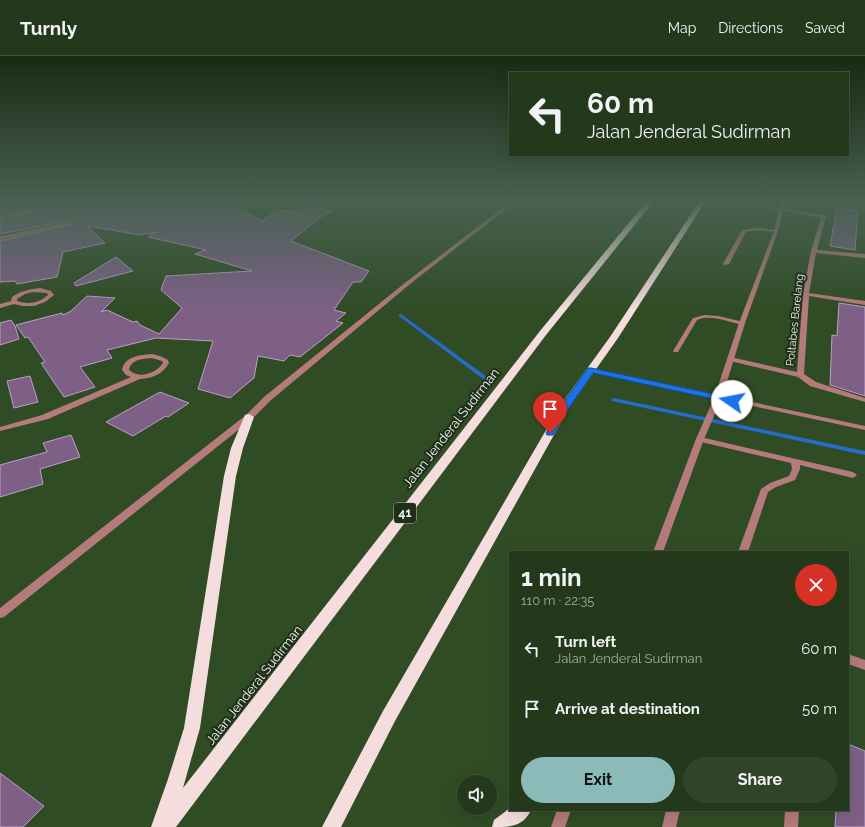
<!DOCTYPE html>
<meta charset="utf-8">
<style>
body{margin:0;font-family:Raleway,sans-serif;background:#304429;color:#f1f3f6;height:100vh;display:flex;flex-direction:column;font-size:15px;white-space:nowrap}
*{box-sizing:border-box;margin:0}
p{font-size:13px;color:#a3aca3}
.icon{flex:none;width:22px;height:22px;fill:none;stroke:currentColor;stroke-width:2;stroke-linecap:round;stroke-linejoin:round}
.map{position:relative;flex:1;overflow:hidden}
.drawer{position:absolute;left:509px;top:495px;width:340px;height:260px;display:flex;flex-direction:column;background:#24391c;border-radius:0px;box-shadow:0 4px 16px #0002,0 0 0 1px #41533b}
.drawer>*{flex:none}
.banner{position:absolute;left:509px;top:16px;width:340px;height:84px;border-radius:0px;box-shadow:0 4px 16px #0002,0 0 0 1px #41533b;background:#24391c;color:#f1f3f6;overflow:hidden}
.tools{position:absolute;left:457px;top:719px;display:grid;gap:8px}
.tools a{display:grid;place-items:center;width:40px;height:40px;border-radius:50%;background:#24391c;box-shadow:0 4px 16px #0002,0 0 0 1px #41533b;font-size:20px}
.pin{position:absolute;display:grid;place-items:center;width:34px;height:34px;color:#fff;margin:-41px -17px;border-radius:50% 50% 50% 0;rotate:-45deg;box-shadow:0 0 4px #0007}
.pin .icon{rotate:45deg}
.me{position:absolute;width:44px;margin:-22px;rotate:282deg;stroke-linejoin:round;filter:drop-shadow(0 0 3px #0008)}
.turn{display:flex;align-items:center;gap:14px;height:84px;padding:0 12px;font-size:18px}
.turn .icon{width:52px;height:52px;stroke-width:2.5}
.turn b{display:block;font-size:28px;line-height:34px}
.round{display:grid;place-items:center;flex:none;width:42px;height:42px;border-radius:21px;background:#304429}
.summary{display:flex;align-items:center;justify-content:space-between;height:68px;padding:0 12px}
h1{font-size:24px;font-weight:700;line-height:30px}
.primary-button{display:flex;gap:8px;margin-top:auto;padding:8px 12px}
.primary-button a{flex:1;height:46px;border-radius:24px;background:#8bbbb9;color:#111;font-size:16px;font-weight:700;line-height:46px;text-align:center}
.primary-button a+a{background:#304429;color:#f1f3f6}
ul{padding:0;list-style:none}
li{display:flex;align-items:center;gap:12px;height:60px;padding:0 12px}
li div{flex:1}
li b{display:block;font-size:15px}
li em{font-style:normal}
header{display:flex;align-items:center;gap:24px;box-sizing:border-box;height:56px;padding:0 20px;background:#24391c;border-bottom:1px solid #41533b}
header strong{font-size:19px}
nav{display:flex;gap:22px;margin-inline-start:auto;font-size:14px}
.map>svg:first-child{display:block}
.lines{fill:none;stroke-linecap:round;stroke-linejoin:round}
.stream{fill:#276ccb;fill-rule:evenodd}
.building{fill:#7e6087;stroke:#be9ec9}
.service{fill:#b57b7c;fill-rule:evenodd}
.minor{fill:#b57b7c;fill-rule:evenodd}
.tertiary{fill:#b57b7c;fill-rule:evenodd}
.trunk{fill:#f5dcdd;fill-rule:evenodd}
.route{fill:#1a73e8;stroke:#114b97}
.labels{text-anchor:middle;dominant-baseline:central;stroke-width:4;stroke-linejoin:round;paint-order:stroke}
.far-street-label{font-size:11px;fill:#eafbe4;stroke:#212e1c}
.shield{fill:#212e1c;stroke:#aebea8;stroke-width:1}
.shield-label{font-size:12px;font-weight:bold;fill:#eafbe4}
.street-label{font-size:13px;fill:#eafbe4;stroke:#212e1c}
</style>
<header>
<strong>Turnly</strong>
<nav><a>Map</a><a>Directions</a><a>Saved</a></nav>
</header>
<div class="map">
<svg width="865" height="771" viewBox="0 0 865 771">
<rect width="100%" height="100%" fill="#304c25"/>
<g class="lines">
<!-- stream -->
<g class="stream">
<polygon points="399,258 401,258 487,321 487,323 483,323 399,260"/>
<polygon points="614,342 865,395 865,399 612,345 611,344 612,343"/>
</g>
</g>
<!-- building -->
<g class="building">
<polygon points="6,146 75,146 76,153 104,146 224,146 230,151 234,150 262,165 278,154 299,157 300,149 332,155 322,160 291,185 369,215 361,226 353,226 334,254 346,257 336,265 343,267 300,301 290,299 284,305 258,300 254,322 230,342 198,333 213,285 156,282 107,294 112,302 80,311 95,331 64,341 41,307 45,306 28,281 25,282 16,269 62,257 63,259 71,255 87,240 115,242 101,256 107,254 133,266 137,265 140,269 159,278 182,252 161,234 166,220 252,215 195,198 206,194 148,181 156,176 140,179 88,170 105,187 63,196 57,221 17,228 15,225 0,226 0,185 72,168 68,165 0,178 0,163 32,156 28,153 0,158 0,151 9,150"/>
<polygon points="837,152 858,155 855,194 830,190"/>
<polygon points="116,201 133,215 76,230 74,227"/>
<polygon points="839,247 865,251 865,340 830,329 832,279 837,280"/>
<polygon points="11,264 15,270 19,283 0,289 0,267"/>
<polygon points="30,320 38,346 14,352 7,325"/>
<polygon points="160,336 189,347 168,361 166,360 133,380 106,366"/>
<polygon points="71,379 80,401 40,413 43,428 0,441 0,409 47,396 43,387"/>
<polygon points="848,688 865,695 865,771 835,771 836,754 848,754"/>
<polygon points="0,717 44,750 23,771 0,771"/>
</g>
<g class="lines">
<!-- service -->
<g class="service">
<polygon points="833,146 844,146 865,151 865,153"/>
<polygon points="778,152 819,158 826,160 817,194 865,198 865,202 816,197 809,237 865,245 865,249 809,240 804,318 816,326 865,342 865,346 810,330 798,321 730,305 727,303 730,301 797,316 803,238 811,195 821,162 780,154 778,153"/>
<polygon points="757,172 776,174 778,175 776,176 757,174 746,176 729,208 724,209 723,208 742,174"/>
<path d="M705 259 718 260 744 266 745 267 742 269C729 266 710 258 697 264L678 296H674L673 295 693 262Z"/>
<polygon points="697,381 700,381 853,416 857,419 853,422 800,409 800,413 795,424 776,431 768,436 748,496 738,496 761,433 770,427 789,420 792,413 791,407 697,385 696,383"/>
<polygon points="848,598 865,604 865,614 848,608"/>
<polygon points="666,754 680,754 676,771 662,771"/>
<polygon points="785,754 799,754 798,771 784,771"/>
</g>
<!-- minor -->
<g class="minor">
<polygon points="28,154 30,155 30,156 0,162 0,160"/>
<polygon points="68,166 70,167 70,168 0,184 0,180"/>
<path d="M40 232 51 235 54 239 45 246 34 250H23L14 248 0 252V248L11 245 12 241C20 235 30 233 40 232ZM33 236 47 237 48 239C40 247 28 249 17 245V243L25 238Z"/>
<path d="M152 298 160 300 168 304 169 307C163 318 153 322 140 323L48 363 0 375V371L42 359 131 321 126 319 122 314C125 300 140 299 152 298ZM152 302 162 305 163 307C156 318 138 323 129 314 131 303 143 303 152 302Z"/>
<polygon points="591,312 865,370 865,374 589,315 588,314 589,313"/>
</g>
<!-- tertiary -->
<g class="tertiary">
<polygon points="510,146 515,146 410,228 270,345 252,363 4,561 0,562 0,552 246,359 264,341 406,226"/>
<polygon points="733,146 747,146 779,152 781,146 785,146 778,175 745,267 722,342 704,383 663,496 653,496 696,383 714,342 739,267 774,175 779,154"/>
<polygon points="557,754 571,754 565,771 551,771"/>
</g>
<!-- trunk -->
<g class="trunk">
<polygon points="646,146 653,146 546,279 176,771 151,771 168,723 184,672 224,420 231,392 245,359 249,358 254,361 243,392 236,420 200,672 183,732 540,275"/>
<polygon points="699,146 705,146 618,282 570,350 395,665 341,771 322,771 383,655 560,350 610,281"/>
<path d="M510 752V754H531C523 771 510 771 492 771L494 764Z"/>
</g>
</g>
<!-- sky -->
<linearGradient id="sky" x2="0" y2="1"><stop stop-color="#1a2a14"/><stop offset="0.57" stop-color="#486151"/><stop offset="1" stop-color="#486151" stop-opacity="0"/></linearGradient>
<rect width="865" height="254" fill="url(#sky)"/>
<!-- route -->
<polygon class="route" points="588,312 591,312 732,342 736,345 732,347 593,317 570,350 553,379 547,379 546,377 561,350"/>
<g class="labels">
<!-- far-street labels -->
<g class="far-street-label">
<text transform="translate(795 264) rotate(-84)">Poltabes Barelang</text>
</g>
<!-- shield labels -->
<rect class="shield" x="394" y="447" width="22" height="20" rx="3"/>
<g class="shield-label">
<text x="405" y="457">41</text>
</g>
<!-- street labels -->
<g class="street-label">
<text transform="translate(451 372) rotate(-52)">Jalan Jenderal Sudirman</text>
<text transform="translate(254 629) rotate(-52)">Jalan Jenderal Sudirman</text>
</g>
</g>
</svg>
<div class="tools">
<a><svg class="icon" aria-label="sound" viewBox="0 0 24 24"><path d="M4 9h4l5-4v14l-5-4H4zM17 9q2 3 0 6"/></svg></a>
</div>
<div class="pin" style="left:550px;top:377px;background:#d93025"><svg class="icon" aria-label="arrive" viewBox="0 0 24 24"><path d="M6 21V4h12l-3 4 3 4H6"/></svg></div>
<svg class="me" style="left:732px;top:345px" viewBox="-20 -20 40 40"><circle r="19" fill="#fff"/><path d="M0-13L10 11 0 6-10 11z" fill="#1a73e8"/></svg>
<div class="banner">
<div class="turn"><svg class="icon" aria-label="left" viewBox="0 0 24 24"><path d="M17 20v-9H6M10 6l-5 5 5 5"/></svg><div><b>60 m</b>Jalan Jenderal Sudirman</div></div>
</div>
<section class="drawer">
<div class="summary"><div><h1>1 min</h1><p>110 m · 22:35</p></div><a class="round" style="background:#d93025;color:#fff"><svg class="icon" aria-label="close" viewBox="0 0 24 24"><path d="M6 6l12 12M18 6L6 18"/></svg></a></div>
<ul>
<li><svg class="icon" aria-label="left" viewBox="0 0 24 24"><path d="M17 20v-9H6M10 6l-5 5 5 5"/></svg><div><b>Turn left</b><p>Jalan Jenderal Sudirman</p></div><em>60 m</em></li>
<li><svg class="icon" aria-label="arrive" viewBox="0 0 24 24"><path d="M6 21V4h12l-3 4 3 4H6"/></svg><div><b>Arrive at destination</b></div><em>50 m</em></li>
</ul>
<div class="primary-button"><a>Exit</a><a>Share</a></div>
</section>
</div>
